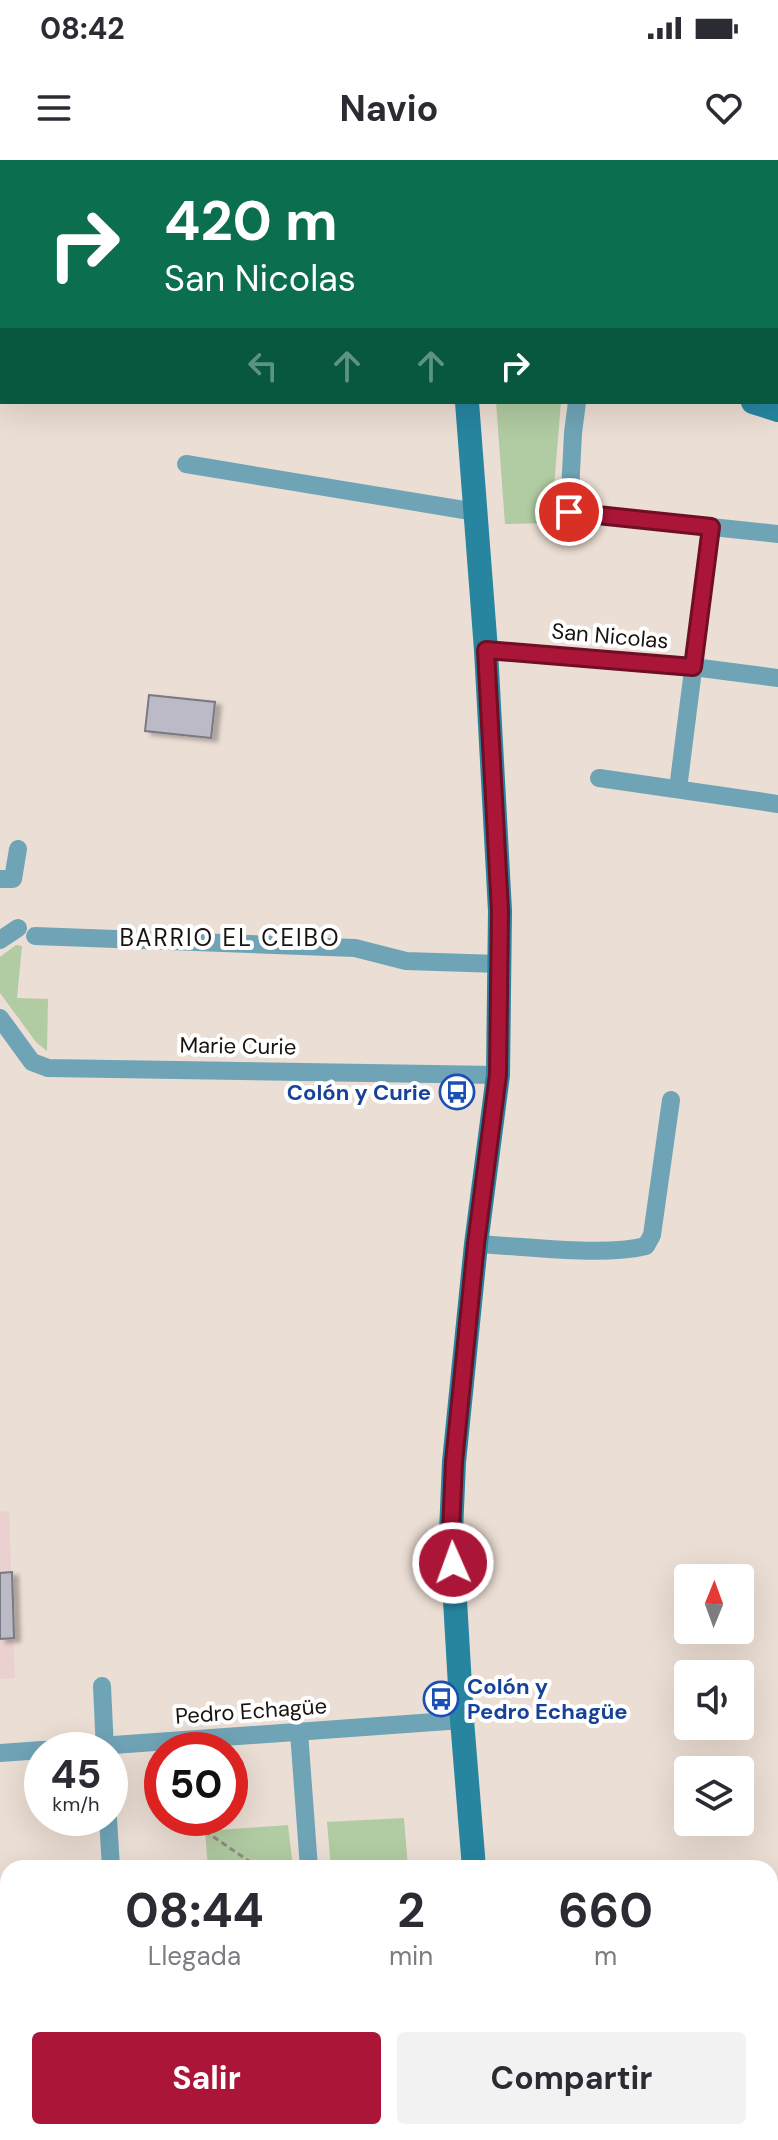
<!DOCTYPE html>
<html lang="es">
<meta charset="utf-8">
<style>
body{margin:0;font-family:"DM Sans",sans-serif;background:#f2f2f3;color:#2b2b33;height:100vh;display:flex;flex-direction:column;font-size:30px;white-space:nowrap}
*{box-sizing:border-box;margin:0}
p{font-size:26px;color:#7c7c81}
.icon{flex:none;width:44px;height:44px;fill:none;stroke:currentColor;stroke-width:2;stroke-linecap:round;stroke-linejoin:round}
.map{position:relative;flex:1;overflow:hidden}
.sheet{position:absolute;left:0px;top:1700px;width:778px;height:280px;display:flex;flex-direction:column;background:#fff;border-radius:24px 24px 0 0;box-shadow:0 8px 32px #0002}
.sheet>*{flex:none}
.banner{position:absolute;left:0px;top:0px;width:778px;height:244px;box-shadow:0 8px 32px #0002;background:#0b6e4f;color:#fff;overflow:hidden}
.needle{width:52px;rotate:1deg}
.controls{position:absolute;left:674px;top:1404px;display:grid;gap:16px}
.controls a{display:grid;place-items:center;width:80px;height:80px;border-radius:8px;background:#fff;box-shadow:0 8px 32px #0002;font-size:40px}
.speed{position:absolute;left:24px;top:1572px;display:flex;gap:16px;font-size:40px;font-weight:700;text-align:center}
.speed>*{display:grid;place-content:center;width:104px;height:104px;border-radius:50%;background:#fff;box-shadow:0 8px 32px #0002;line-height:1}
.speed small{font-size:20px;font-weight:400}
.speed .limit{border:12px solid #d22;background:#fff;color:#111}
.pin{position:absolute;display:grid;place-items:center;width:68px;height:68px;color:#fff;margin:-34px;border:4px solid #fff;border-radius:50%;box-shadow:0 2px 8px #0007}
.me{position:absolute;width:88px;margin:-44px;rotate:358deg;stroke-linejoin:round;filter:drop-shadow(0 0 6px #0008)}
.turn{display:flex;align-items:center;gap:28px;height:168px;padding:0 32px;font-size:36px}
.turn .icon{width:104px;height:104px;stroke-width:2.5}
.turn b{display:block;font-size:56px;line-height:68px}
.lanes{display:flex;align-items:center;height:76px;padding:0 32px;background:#0003;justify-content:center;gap:40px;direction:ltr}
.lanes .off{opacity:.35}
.eta{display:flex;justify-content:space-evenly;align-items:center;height:136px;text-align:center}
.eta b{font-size:48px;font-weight:700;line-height:56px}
.action{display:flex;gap:16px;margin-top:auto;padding:16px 32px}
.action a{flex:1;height:92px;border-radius:8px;background:#ab1538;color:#fff;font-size:32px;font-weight:700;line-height:92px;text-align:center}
.action a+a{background:#f2f2f3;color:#2b2b33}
.status{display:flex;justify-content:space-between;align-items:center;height:56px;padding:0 40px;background:#fff;direction:ltr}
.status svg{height:22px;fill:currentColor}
header{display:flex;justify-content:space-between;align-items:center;height:104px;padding:0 32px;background:#fff;font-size:36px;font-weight:700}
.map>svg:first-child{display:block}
.education{fill:#ead0ce}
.green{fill:#b1cba2}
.building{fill:#bcbac7;stroke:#7a7884;stroke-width:2;filter:url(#shadow)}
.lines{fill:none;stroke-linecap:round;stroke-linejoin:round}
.path{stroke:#938a82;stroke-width:3;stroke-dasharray:6 4;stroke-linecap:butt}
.street{stroke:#6fa4b6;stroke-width:18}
.secondary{stroke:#2785a0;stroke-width:24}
.route-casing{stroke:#6f0e24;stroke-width:20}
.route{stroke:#ab1538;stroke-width:14}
.labels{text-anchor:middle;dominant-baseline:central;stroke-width:8;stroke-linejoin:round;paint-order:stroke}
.street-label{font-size:22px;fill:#17130f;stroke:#fff}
.transit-label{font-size:22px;font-weight:bold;fill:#164399;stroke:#fff;text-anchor:end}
.neighbourhood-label{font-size:24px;letter-spacing:2px;fill:#17130f;stroke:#fff}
</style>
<div class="status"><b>08:42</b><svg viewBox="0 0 49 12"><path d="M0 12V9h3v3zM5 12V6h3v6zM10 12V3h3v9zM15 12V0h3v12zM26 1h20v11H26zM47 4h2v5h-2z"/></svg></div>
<header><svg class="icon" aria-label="menu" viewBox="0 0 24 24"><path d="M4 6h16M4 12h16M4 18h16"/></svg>Navio<svg class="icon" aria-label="heart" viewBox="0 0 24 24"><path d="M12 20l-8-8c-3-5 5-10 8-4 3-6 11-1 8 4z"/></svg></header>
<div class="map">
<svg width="778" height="1980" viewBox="0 0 778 1980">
<defs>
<filter id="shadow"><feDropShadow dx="6" dy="3.5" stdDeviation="2" flood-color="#0004"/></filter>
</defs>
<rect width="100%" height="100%" fill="#ebded4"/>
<!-- education -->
<polygon class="education" points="9,1351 15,1518 0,1519 0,1352"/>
<!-- green -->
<g class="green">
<polygon points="496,242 561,242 551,363 505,364"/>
<polygon points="16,785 22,786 17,838 48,839 47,891 36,882 0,833 0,797"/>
<polygon points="404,1658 408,1708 331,1708 327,1662"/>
<polygon points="288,1665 293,1708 208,1708 205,1671"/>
</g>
<!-- building -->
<g class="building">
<polygon points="149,535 215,542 211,578 145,571"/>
<polygon points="12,1412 14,1478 0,1479 0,1413"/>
</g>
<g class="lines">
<!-- path -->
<g class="path">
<polyline points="205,1671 259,1708"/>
<polyline points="770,1842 778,1842"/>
<polyline points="537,1972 540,1980"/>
</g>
<!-- street -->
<g class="street">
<polyline points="310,2 310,0"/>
<polyline points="517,2 518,0"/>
<polyline points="577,242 573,273 569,352 778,374"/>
<polyline points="186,304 476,352"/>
<polyline points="486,490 693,507 778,518"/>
<polyline points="599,618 778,644"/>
<polyline points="678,629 711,367"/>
<polyline points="0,719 13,719 18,689"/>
<polyline points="35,776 355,788 406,801 499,804"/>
<polyline points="0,780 18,768"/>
<polyline points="0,858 32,902 48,908 498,915"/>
<path d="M476 1084C524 1086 602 1097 646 1086L652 1075 671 940"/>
<polyline points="102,1526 105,1590"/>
<polyline points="299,1572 309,1708"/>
<polyline points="44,1590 462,1560"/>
<polyline points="0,1593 42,1590"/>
<polyline points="108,1658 111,1708"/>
</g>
<!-- secondary -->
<g class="secondary">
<polyline points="364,0 365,2"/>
<polyline points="0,32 2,32"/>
<polyline points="467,242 486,490 500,751 498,915 476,1084 454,1302 451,1372 462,1560 474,1708"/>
<polyline points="753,242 778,250"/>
<polyline points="770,1816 778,1815"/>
<polyline points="0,1862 8,1862"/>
<polyline points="513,1972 515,1980"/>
</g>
</g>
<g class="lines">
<!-- route casing -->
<g class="route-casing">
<polyline id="route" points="453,1403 451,1372 454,1302 476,1084 498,915 500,751 486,490 693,507 711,367 569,352"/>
</g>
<!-- route -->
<use href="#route" class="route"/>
</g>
<!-- icons -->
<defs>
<g id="bus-ring" transform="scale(1.8)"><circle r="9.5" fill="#fff" stroke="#1a4fb4" stroke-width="1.5"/><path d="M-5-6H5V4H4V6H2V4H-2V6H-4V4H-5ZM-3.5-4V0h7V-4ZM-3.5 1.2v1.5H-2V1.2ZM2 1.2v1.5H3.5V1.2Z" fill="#1a4fb4"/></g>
</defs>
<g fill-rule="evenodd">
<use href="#bus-ring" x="457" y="932"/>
<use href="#bus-ring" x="441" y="1539"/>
</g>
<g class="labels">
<!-- street labels -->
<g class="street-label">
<text transform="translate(610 476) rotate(5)">San Nicolas</text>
<text transform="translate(238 886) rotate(1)">Marie Curie</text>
<text transform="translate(251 1551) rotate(-4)">Pedro Echagüe</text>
</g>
<!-- transit labels -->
<g class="transit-label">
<text x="431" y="932">Colón y Curie</text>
<text x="467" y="1526" text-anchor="start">Colón y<tspan x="467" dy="25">Pedro Echagüe</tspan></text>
</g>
<!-- neighbourhood labels -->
<g class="neighbourhood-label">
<text x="230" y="777">BARRIO EL CEIBO</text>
</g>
</g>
</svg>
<div class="controls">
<a><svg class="needle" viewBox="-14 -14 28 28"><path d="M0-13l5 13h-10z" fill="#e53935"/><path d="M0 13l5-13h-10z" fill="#7c7c81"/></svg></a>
<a><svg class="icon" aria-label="sound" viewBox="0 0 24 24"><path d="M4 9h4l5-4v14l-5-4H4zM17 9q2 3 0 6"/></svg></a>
<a><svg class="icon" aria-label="layers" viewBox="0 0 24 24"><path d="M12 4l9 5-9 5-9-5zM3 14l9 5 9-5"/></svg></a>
</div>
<div class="speed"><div>45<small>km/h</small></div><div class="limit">50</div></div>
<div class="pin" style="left:569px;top:352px;background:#d93025"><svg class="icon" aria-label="arrive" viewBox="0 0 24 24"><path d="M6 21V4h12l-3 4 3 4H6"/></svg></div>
<svg class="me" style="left:453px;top:1403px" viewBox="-20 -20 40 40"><circle r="17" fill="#ab1538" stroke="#fff" stroke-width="3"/><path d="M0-11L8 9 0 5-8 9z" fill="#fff"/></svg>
<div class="banner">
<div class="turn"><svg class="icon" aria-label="right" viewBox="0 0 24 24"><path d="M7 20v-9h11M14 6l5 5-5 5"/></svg><div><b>420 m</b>San Nicolas</div></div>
<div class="lanes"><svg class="icon off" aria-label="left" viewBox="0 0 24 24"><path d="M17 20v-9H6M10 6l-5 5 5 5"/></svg><svg class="icon off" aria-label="ahead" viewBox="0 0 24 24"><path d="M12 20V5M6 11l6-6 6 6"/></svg><svg class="icon off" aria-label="ahead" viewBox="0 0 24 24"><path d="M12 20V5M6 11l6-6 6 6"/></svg><svg class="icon" aria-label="right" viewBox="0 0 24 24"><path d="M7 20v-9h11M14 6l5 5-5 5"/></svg></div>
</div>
<section class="sheet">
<div class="eta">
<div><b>08:44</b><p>Llegada</p></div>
<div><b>2</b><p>min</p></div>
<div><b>660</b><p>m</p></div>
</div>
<div class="action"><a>Salir</a><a>Compartir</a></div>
</section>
</div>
